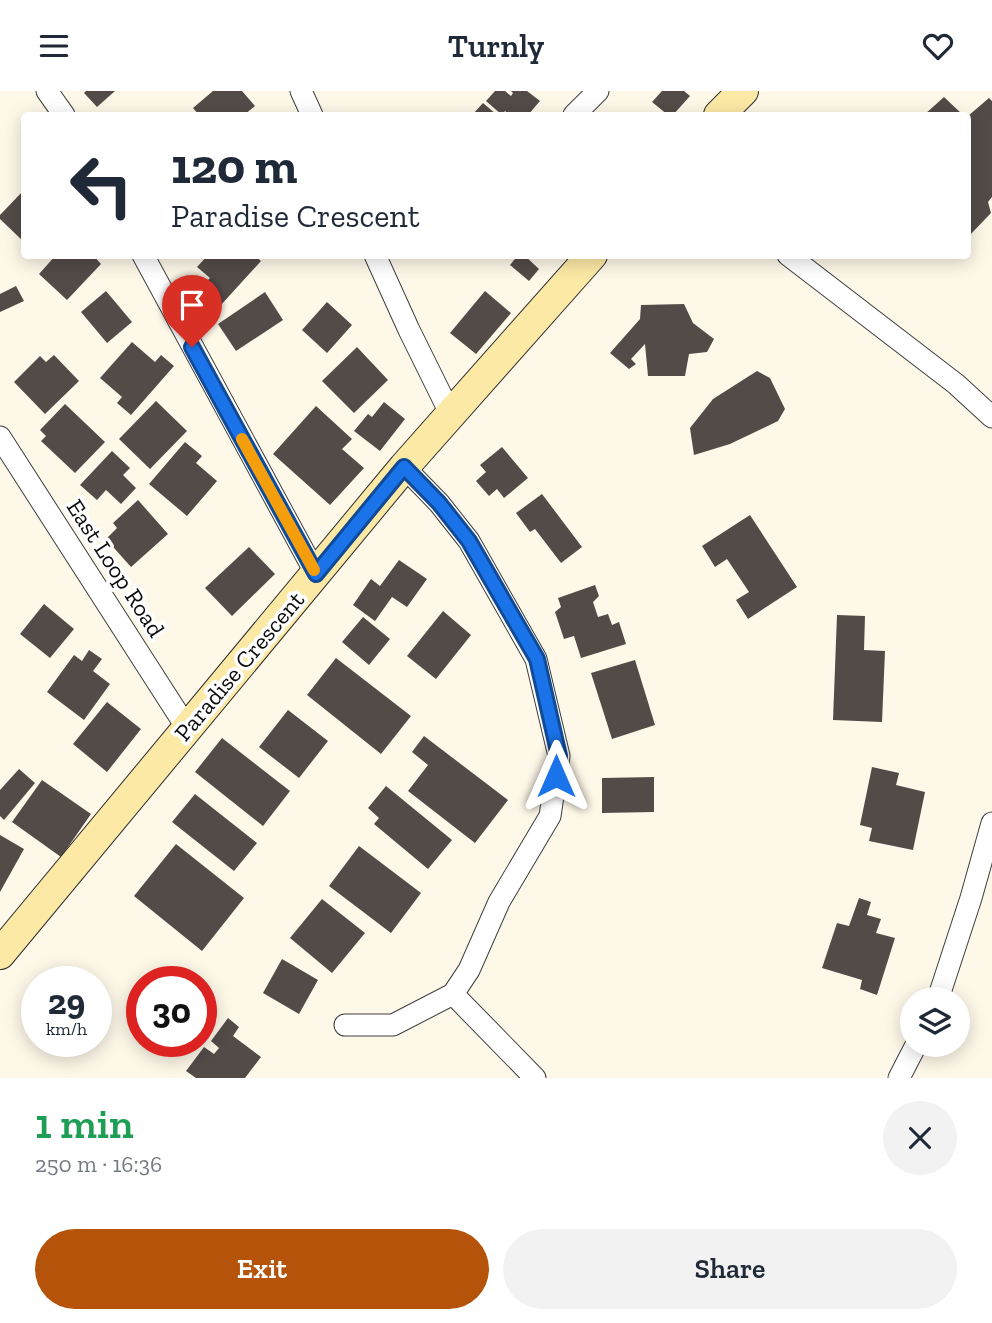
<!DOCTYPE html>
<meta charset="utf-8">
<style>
body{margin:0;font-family:"Zilla Slab",serif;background:#f2f2f3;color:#1f2937;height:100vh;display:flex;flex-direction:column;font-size:26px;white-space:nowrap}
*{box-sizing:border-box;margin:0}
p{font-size:23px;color:#747a83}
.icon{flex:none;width:38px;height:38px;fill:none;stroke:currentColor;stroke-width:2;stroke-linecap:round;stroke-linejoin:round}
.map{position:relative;height:987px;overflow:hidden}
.sheet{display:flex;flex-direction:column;background:#fff;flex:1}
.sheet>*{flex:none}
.top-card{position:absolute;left:21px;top:21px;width:950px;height:147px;border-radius:7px;box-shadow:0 4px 18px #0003;background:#fff;color:#1f2937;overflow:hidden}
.fabs{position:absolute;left:900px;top:896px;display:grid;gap:14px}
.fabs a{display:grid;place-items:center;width:70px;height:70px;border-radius:50%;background:#fff;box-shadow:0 4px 18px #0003;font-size:35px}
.speed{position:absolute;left:21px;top:875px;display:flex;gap:14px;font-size:35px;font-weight:700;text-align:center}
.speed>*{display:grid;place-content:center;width:91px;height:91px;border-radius:50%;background:#fff;box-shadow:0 4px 18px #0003;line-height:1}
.speed small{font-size:18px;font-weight:400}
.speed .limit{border:10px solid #d22;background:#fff;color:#111}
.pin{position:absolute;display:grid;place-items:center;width:60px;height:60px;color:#fff;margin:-72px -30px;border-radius:50% 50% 50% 0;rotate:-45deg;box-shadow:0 0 7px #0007}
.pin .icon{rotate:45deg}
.me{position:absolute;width:77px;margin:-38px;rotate:0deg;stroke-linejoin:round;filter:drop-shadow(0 0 5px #0008)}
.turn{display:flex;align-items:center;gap:24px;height:147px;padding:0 35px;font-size:32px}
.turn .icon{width:91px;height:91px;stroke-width:2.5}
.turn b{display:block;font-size:49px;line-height:60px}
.round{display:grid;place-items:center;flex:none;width:74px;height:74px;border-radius:37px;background:#f2f2f3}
.summary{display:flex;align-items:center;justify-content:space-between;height:119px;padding:0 35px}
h1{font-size:42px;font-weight:600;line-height:52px;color:#1e9e55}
.button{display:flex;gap:14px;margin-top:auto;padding:14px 35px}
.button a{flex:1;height:80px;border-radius:42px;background:#b45309;color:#fff;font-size:28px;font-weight:600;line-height:80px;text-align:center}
.button a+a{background:#f2f2f3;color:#1f2937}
header{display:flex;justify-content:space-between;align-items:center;height:91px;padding:0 35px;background:#fff;font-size:32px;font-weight:600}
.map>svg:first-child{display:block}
.building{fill:#534b48}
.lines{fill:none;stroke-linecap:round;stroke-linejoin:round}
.street-casing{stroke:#3e3e3e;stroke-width:23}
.secondary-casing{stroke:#2d2d2d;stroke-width:32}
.street{stroke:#fff;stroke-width:21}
.secondary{stroke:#fde9a6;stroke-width:30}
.route-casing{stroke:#114b97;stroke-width:18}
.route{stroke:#1a73e8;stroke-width:12}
.slow{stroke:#f59e0b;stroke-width:12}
.labels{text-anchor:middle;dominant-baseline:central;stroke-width:7;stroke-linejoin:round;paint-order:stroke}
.street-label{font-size:24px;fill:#0b0b0b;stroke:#fff}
</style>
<header><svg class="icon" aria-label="menu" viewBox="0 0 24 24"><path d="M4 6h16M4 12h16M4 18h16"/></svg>Turnly<svg class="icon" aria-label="heart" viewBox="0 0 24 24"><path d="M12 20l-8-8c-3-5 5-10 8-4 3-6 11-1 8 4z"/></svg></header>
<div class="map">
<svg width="992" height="987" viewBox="0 0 992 987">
<rect width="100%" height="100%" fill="#fef8e9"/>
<!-- building -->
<g class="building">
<polygon points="86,0 115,0 97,16 84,2"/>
<polygon points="213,0 242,0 255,15 244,24 199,24 193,17"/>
<polygon points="495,0 505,0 511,5 513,2 511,0 527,0 540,10 528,24 510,24 505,20 502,24 486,10"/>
<polygon points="662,0 684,0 690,5 673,24 668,24 652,11"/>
<polygon points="944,6 963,24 924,24"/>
<polygon points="989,7 992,10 992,106 988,111 991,122 968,146 968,25"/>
<polygon points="483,12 497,24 472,24"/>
<polygon points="24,99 24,151 0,128 0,124"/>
<polygon points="56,164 93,164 101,173 67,209 39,183"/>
<polygon points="208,164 254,164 261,170 220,215 200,197 210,187 197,176"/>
<polygon points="518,164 524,164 539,178 529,190 510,174"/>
<polygon points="16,195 24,210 0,221 0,203"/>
<polygon points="106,200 132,231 107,252 81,221"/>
<polygon points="485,200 511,222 476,263 450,242"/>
<polygon points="265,201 283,229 236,260 218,233"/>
<polygon points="327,211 352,234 327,262 302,239"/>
<polygon points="684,213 693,232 714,248 707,261 689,263 685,285 648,285 645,253 631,268 636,273 629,278 610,262 640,228 641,214"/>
<polygon points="132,251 155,271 161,264 174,275 131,324 117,312 122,306 100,287"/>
<polygon points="357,256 388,289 354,322 322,290"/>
<polygon points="54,264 79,290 45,323 14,291 40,265 46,271"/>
<polygon points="757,280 770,287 785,318 778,330 730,353 694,364 690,337 713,308"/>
<polygon points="156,310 187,340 150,378 119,348"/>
<polygon points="384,311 405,328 380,360 354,340 368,323 372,326"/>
<polygon points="65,313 105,351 75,382 41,350 46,345 40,339"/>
<polygon points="316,315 352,348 342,358 364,377 330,414 273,363"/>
<polygon points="185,351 202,365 196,372 217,390 187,425 149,393"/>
<polygon points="502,356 528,387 504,407 497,398 489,405 476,390 486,381 480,374"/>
<polygon points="112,360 130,377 123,384 136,397 121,413 106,399 97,409 80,394"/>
<polygon points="542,403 582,456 561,472 535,438 530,441 516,422"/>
<polygon points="138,409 168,443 131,476 106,448 117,437 113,432"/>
<polygon points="750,424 797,496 748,528 736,509 749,501 727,468 715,476 702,455"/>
<polygon points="249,456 275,483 232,525 205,497"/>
<polygon points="399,469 427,488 407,516 392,506 375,530 353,514 371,488 380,495"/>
<polygon points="595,494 599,505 593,511 598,526 608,523 612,534 619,531 626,553 581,567 574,545 564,548 555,521 561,516 558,507"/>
<polygon points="44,513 74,538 50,567 20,543"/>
<polygon points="443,520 471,544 436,588 407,565"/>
<polygon points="837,524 865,525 864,559 885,560 882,631 833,629"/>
<polygon points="363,526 390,548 369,574 342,551"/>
<polygon points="89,559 102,568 93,580 110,593 84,629 47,601 74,564 82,570"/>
<polygon points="336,567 411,625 381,663 307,604"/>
<polygon points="635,569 655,634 612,648 591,582"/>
<polygon points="107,611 141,638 107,681 73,653"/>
<polygon points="288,619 328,650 299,687 259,656"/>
<polygon points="424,645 508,709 475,752 408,700 428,674 412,661"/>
<polygon points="222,647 290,700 263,735 195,681"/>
<polygon points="872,676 899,682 896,694 925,701 913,759 869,750 872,737 860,734"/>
<polygon points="19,678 35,692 4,729 0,725 0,699"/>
<polygon points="654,686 654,721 602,722 602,687"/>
<polygon points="42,689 91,723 61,766 12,731"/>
<polygon points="386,695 452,749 428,778 374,733 379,727 368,717"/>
<polygon points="195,703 257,752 234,780 172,731"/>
<polygon points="0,744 24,758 0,801"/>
<polygon points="176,753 244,807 202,860 134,805"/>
<polygon points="359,755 421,802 391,842 329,795"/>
<polygon points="859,807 871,811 867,824 881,828 876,842 895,847 877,904 860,898 862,889 822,877 837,832 849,835"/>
<polygon points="322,808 365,842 332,882 290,847"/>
<polygon points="282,868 318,889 299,923 263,902"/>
<polygon points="228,927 239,936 233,945 261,966 245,987 196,987 186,980 204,956 214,963 219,957 211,950"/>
</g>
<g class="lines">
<!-- street casing -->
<g class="street-casing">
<g id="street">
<polyline points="47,0 64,24"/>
<polyline points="301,0 312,24"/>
<polyline points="574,24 598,0"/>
<polyline points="143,164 316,483"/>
<polyline points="375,164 409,239 451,324"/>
<polyline points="788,164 956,293 992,326"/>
<polyline points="0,346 187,637"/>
<polyline points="453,903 535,987"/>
<polyline points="938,908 971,807 992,732"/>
<polyline points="345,934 393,934 453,903 469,879 499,811 550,725 559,665 536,568 469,450 439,412 404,376"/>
<polyline points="899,987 916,954"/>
</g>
</g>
<!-- secondary casing -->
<g class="secondary-casing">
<g id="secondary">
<polyline points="719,24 743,0"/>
<polyline points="0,863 404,376 592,164"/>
</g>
</g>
<!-- street -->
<use href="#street" class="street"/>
<!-- secondary -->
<use href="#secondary" class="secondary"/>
</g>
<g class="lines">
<!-- route casing -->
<g class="route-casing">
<polyline id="route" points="192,256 316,483 404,376 439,412 469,450 537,568 559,665 556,685"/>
</g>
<!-- route -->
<use href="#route" class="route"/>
<!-- slow -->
<polyline class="slow" points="242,348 314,479"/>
</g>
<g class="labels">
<!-- street labels -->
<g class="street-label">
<text transform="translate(116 477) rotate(57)">East Loop Road</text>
<text transform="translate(239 575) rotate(-50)">Paradise Crescent</text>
</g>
</g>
</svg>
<div class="fabs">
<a><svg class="icon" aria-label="layers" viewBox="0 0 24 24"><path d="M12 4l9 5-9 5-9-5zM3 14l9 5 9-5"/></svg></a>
</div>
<div class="speed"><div>29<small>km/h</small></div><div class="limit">30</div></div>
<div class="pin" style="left:192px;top:256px;background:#d93025"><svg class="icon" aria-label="arrive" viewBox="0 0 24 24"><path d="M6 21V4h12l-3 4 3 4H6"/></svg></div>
<svg class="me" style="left:556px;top:685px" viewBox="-20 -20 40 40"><path d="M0-17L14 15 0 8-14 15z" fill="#1a73e8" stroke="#fff" stroke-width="4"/></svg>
<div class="top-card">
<div class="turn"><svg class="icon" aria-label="left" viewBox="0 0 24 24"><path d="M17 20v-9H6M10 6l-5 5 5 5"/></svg><div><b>120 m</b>Paradise Crescent</div></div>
</div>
</div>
<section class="sheet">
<div class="summary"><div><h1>1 min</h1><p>250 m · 16:36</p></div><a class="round"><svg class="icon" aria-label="close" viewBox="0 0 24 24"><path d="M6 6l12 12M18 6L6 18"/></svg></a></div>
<div class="button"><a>Exit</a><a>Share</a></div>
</section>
